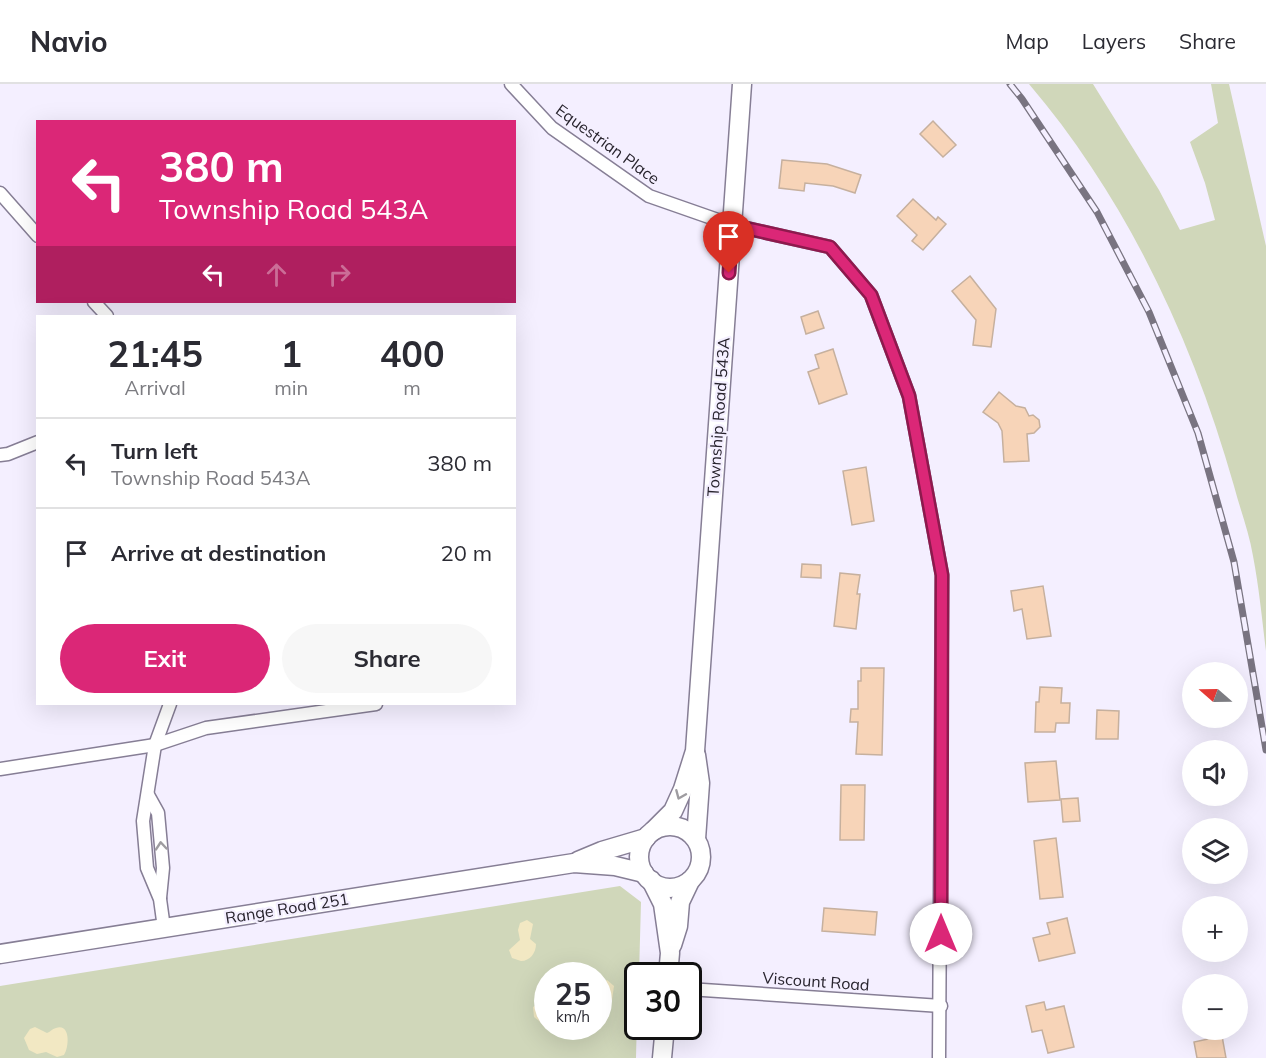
<!DOCTYPE html>
<meta charset="utf-8">
<style>
body{margin:0;font-family:Mulish,sans-serif;background:#f7f7f7;color:#2b2b33;height:100vh;display:flex;flex-direction:column;font-size:22px;white-space:nowrap}
*{box-sizing:border-box;margin:0}
p{font-size:20px;color:#7c7c81}
.icon{flex:none;width:33px;height:33px;fill:none;stroke:currentColor;stroke-width:2;stroke-linecap:round;stroke-linejoin:round}
.map{position:relative;flex:1;overflow:hidden}
.drawer{position:absolute;left:36px;top:231px;width:480px;height:390px;display:flex;flex-direction:column;background:#fff;border-radius:0px;box-shadow:0 6px 24px #0002}
.drawer>*{flex:none}
.hud{position:absolute;left:36px;top:36px;width:480px;height:183px;border-radius:0px;box-shadow:0 6px 24px #0002;background:#db2777;color:#fff;overflow:hidden}
.needle{width:39px;rotate:290deg}
.buttons{position:absolute;left:1182px;top:578px;display:grid;gap:12px}
.buttons a{display:grid;place-items:center;width:66px;height:66px;border-radius:50%;background:#fff;box-shadow:0 6px 24px #0002;font-size:30px}
.speed{position:absolute;left:534px;top:878px;display:flex;gap:12px;font-size:30px;font-weight:700;text-align:center}
.speed>*{display:grid;place-content:center;width:78px;height:78px;border-radius:50%;background:#fff;box-shadow:0 6px 24px #0002;line-height:1}
.speed small{font-size:15px;font-weight:400}
.speed .limit{border:3px solid #111;border-radius:9px;background:#fff;color:#111}
.pin{position:absolute;display:grid;place-items:center;width:51px;height:51px;color:#fff;margin:-62px -26px;border-radius:50% 50% 50% 0;rotate:-45deg;box-shadow:0 0 6px #0007}
.pin .icon{rotate:45deg}
.me{position:absolute;width:66px;margin:-33px;rotate:0deg;stroke-linejoin:round;filter:drop-shadow(0 0 4px #0008)}
.turn{display:flex;align-items:center;gap:21px;height:126px;padding:0 24px;font-size:27px}
.turn .icon{width:78px;height:78px;stroke-width:2.5}
.turn b{display:block;font-size:42px;line-height:51px}
.lanes{display:flex;align-items:center;height:57px;padding:0 24px;background:#0003;justify-content:center;gap:30px;direction:ltr}
.lanes .off{opacity:.35}
.eta{display:flex;justify-content:space-evenly;align-items:center;height:102px;text-align:center}
.eta b{font-size:36px;font-weight:700;line-height:42px}
.button{display:flex;gap:12px;margin-top:auto;padding:12px 24px}
.button a{flex:1;height:69px;border-radius:36px;background:#db2777;color:#fff;font-size:24px;font-weight:700;line-height:69px;text-align:center}
.button a+a{background:#f7f7f7;color:#2b2b33}
ul{padding:0;list-style:none}
li{display:flex;align-items:center;gap:18px;height:90px;padding:0 24px;border-top:2px solid #e1e1e2}
li div{flex:1}
li b{display:block;font-size:22px}
li em{font-style:normal}
header{display:flex;align-items:center;gap:36px;box-sizing:border-box;height:84px;padding:0 30px;background:#fff;border-bottom:2px solid #e1e1e2}
header strong{font-size:28px}
nav{display:flex;gap:33px;margin-inline-start:auto;font-size:21px}
.map>svg:first-child{display:block}
.green{fill:#d0d7ba;fill-rule:evenodd}
.sand{fill:#f2e8c3}
.building{fill:#f7d4b8;stroke:#c6b09e;stroke-width:1.5}
.lines{fill:none;stroke-linecap:round;stroke-linejoin:round}
.street-casing{stroke:#867e95;stroke-width:15}
.secondary-casing{stroke:#867e95;stroke-width:21}
.street{stroke:#fff;stroke-width:12}
.secondary{stroke:#fff;stroke-width:18}
.rail-casing{stroke:#797481;stroke-width:7}
.rail{stroke:#f4efff;stroke-width:4.5;stroke-dasharray:14;stroke-linecap:butt}
.oneway{stroke:#9e9ca0}
.route-casing{stroke:#8e194d;stroke-width:15}
.route{stroke:#db2777;stroke-width:10}
.labels{text-anchor:middle;dominant-baseline:central;stroke-width:4.5;stroke-linejoin:round;paint-order:stroke}
.street-label{font-size:16px;fill:#27232d;stroke:#f4efff}
</style>
<header>
<strong>Navio</strong>
<nav><a>Map</a><a>Layers</a><a>Share</a></nav>
</header>
<div class="map">
<svg width="1266" height="974" viewBox="0 0 1266 974">
<rect width="100%" height="100%" fill="#f4efff"/>
<!-- green -->
<g class="green">
<path d="M1029 0H1093L1159 106 1180 146 1215 136 1205 99 1190 58 1218 39 1211 0H1229L1266 162V567C1262 535 1259 503 1253 472 1249 448 1240 425 1234 402 1193 257 1127 115 1029 0Z"/>
<path d="M620 802 641 818 639 891H638L636 974H0V902ZM548 891H598V942H548Z"/>
</g>
<!-- sand -->
<g class="sand">
<path d="M527 836 533 840 530 855 536 860C536 869 530 877 521 877L512 874 509 866 520 856 518 846 520 839Z"/>
<polygon points="607,896 614,902 612,916 603,920 599,919 599,901"/>
<polygon points="543,917 547,918 548,942 558,942 548,944 534,933 533,923"/>
<path d="M35 943 47 949C50 948 52 945 56 944 71 939 69 964 64 971L57 973 46 968 37 970 29 966 24 954 30 945Z"/>
</g>
<!-- building -->
<g class="building">
<polygon points="933,37 956,61 943,73 920,50"/>
<polygon points="782,76 827,80 861,91 855,109 833,102 805,99 804,107 779,104"/>
<polygon points="913,115 936,136 938,133 946,140 923,166 912,157 917,151 897,132"/>
<polygon points="970,192 996,225 991,263 973,261 976,236 952,207"/>
<polygon points="818,227 824,244 806,250 801,233"/>
<polygon points="833,265 847,310 819,320 808,288 819,284 815,271"/>
<polygon points="999,308 1016,322 1025,324 1029,332 1033,331 1039,336 1040,343 1034,349 1027,350 1029,377 1004,378 1002,347 998,339 983,328"/>
<polygon points="866,383 874,437 852,441 843,387"/>
<polygon points="802,480 821,481 821,494 801,493"/>
<polygon points="840,489 860,491 857,510 860,510 856,545 834,542"/>
<polygon points="1043,502 1051,552 1027,555 1022,525 1014,527 1011,507"/>
<polygon points="861,584 884,584 882,671 856,670 858,638 850,638 851,625 858,625 858,597 861,597"/>
<polygon points="1040,603 1062,604 1061,619 1070,619 1069,639 1056,639 1055,648 1035,648 1036,618 1039,618"/>
<polygon points="1097,626 1119,627 1118,655 1096,655"/>
<polygon points="1056,677 1060,716 1028,718 1025,679"/>
<polygon points="841,701 865,701 864,756 840,756"/>
<polygon points="1078,714 1080,737 1063,738 1061,715"/>
<polygon points="1056,754 1063,813 1040,815 1034,757"/>
<polygon points="824,824 877,828 875,851 822,847"/>
<polygon points="1067,834 1075,869 1039,877 1033,854 1050,850 1047,839"/>
<polygon points="1044,918 1046,926 1064,922 1074,963 1048,969 1042,946 1032,948 1026,922"/>
<polygon points="1222,952 1226,974 1197,974 1194,958"/>
</g>
<g class="lines">
<!-- street casing -->
<g class="street-casing">
<g id="street">
<polyline points="511,0 552,44 649,112 732,141 830,163 871,211 909,312 942,491 939,974"/>
<polyline points="0,109 38,152"/>
<polyline points="94,218 107,232"/>
<polyline points="0,371 8,370 38,358"/>
<polyline points="0,685 155,661 206,644 376,620"/>
<polyline points="148,711 158,729 163,784 160,814"/>
<polyline points="164,844 160,815 147,784 143,737 155,661 170,620"/>
<polyline points="688,905 941,922"/>
</g>
</g>
<!-- secondary casing -->
<g class="secondary-casing">
<g id="secondary">
<polyline points="696,671 700,699 696,755"/>
<circle cx="670" cy="773" r="31"/>
<polyline points="653,747 673,727 683,705 695,667 742,0"/>
<polyline points="578,777 602,767 646,754"/>
<polyline points="651,796 663,820 670,869 668,891"/>
<polyline points="672,861 678,842 680,818 690,797"/>
<polyline points="0,870 574,779 615,782 644,789"/>
<polyline points="662,974 665,942"/>
</g>
</g>
<!-- street -->
<use href="#street" class="street"/>
<!-- secondary -->
<use href="#secondary" class="secondary"/>
<!-- rail casing -->
<g class="rail-casing">
<polyline id="rail" points="1010,0 1022,15 1097,128 1149,228 1198,349 1234,478 1266,666"/>
</g>
<!-- rail -->
<use href="#rail" class="rail"/>
</g>
<!-- one-way arrows -->
<defs><path id="oneway-chevron" d="M-2-3.5L2.5 0L-2 3.5" fill="none" stroke-width="1.6" stroke-linecap="round" stroke-linejoin="round" transform="scale(1.5)"/></defs>
<g class="oneway">
<use href="#oneway-chevron" transform="translate(680 711) rotate(113)"/>
<use href="#oneway-chevron" transform="translate(161 762) rotate(-95)"/>
</g>
<g class="lines">
<!-- route casing -->
<g class="route-casing">
<polyline id="route" points="729,189 732,141 830,163 871,211 909,312 942,491 941,850"/>
</g>
<!-- route -->
<use href="#route" class="route"/>
</g>
<g class="labels">
<!-- street labels -->
<g class="street-label">
<text transform="translate(608 60) rotate(36)">Equestrian Place</text>
<text transform="translate(718 333) rotate(-86)">Township Road 543A</text>
<text transform="translate(287 824) rotate(-9)">Range Road 251</text>
<text transform="translate(816 897) rotate(4)">Viscount Road</text>
</g>
</g>
</svg>
<div class="buttons">
<a><svg class="needle" viewBox="-14 -14 28 28"><path d="M0-13l5 13h-10z" fill="#e53935"/><path d="M0 13l5-13h-10z" fill="#7c7c81"/></svg></a>
<a><svg class="icon" aria-label="sound" viewBox="0 0 24 24"><path d="M4 9h4l5-4v14l-5-4H4zM17 9q2 3 0 6"/></svg></a>
<a><svg class="icon" aria-label="layers" viewBox="0 0 24 24"><path d="M12 4l9 5-9 5-9-5zM3 14l9 5 9-5"/></svg></a>
<a>+</a>
<a>−</a>
</div>
<div class="speed"><div>25<small>km/h</small></div><div class="limit">30</div></div>
<div class="pin" style="left:729px;top:189px;background:#d93025"><svg class="icon" aria-label="arrive" viewBox="0 0 24 24"><path d="M6 21V4h12l-3 4 3 4H6"/></svg></div>
<svg class="me" style="left:941px;top:850px" viewBox="-20 -20 40 40"><circle r="19" fill="#fff"/><path d="M0-13L10 11 0 6-10 11z" fill="#db2777"/></svg>
<div class="hud">
<div class="turn"><svg class="icon" aria-label="left" viewBox="0 0 24 24"><path d="M17 20v-9H6M10 6l-5 5 5 5"/></svg><div><b>380 m</b>Township Road 543A</div></div>
<div class="lanes"><svg class="icon" aria-label="left" viewBox="0 0 24 24"><path d="M17 20v-9H6M10 6l-5 5 5 5"/></svg><svg class="icon off" aria-label="ahead" viewBox="0 0 24 24"><path d="M12 20V5M6 11l6-6 6 6"/></svg><svg class="icon off" aria-label="right" viewBox="0 0 24 24"><path d="M7 20v-9h11M14 6l5 5-5 5"/></svg></div>
</div>
<section class="drawer">
<div class="eta">
<div><b>21:45</b><p>Arrival</p></div>
<div><b>1</b><p>min</p></div>
<div><b>400</b><p>m</p></div>
</div>
<ul>
<li><svg class="icon" aria-label="left" viewBox="0 0 24 24"><path d="M17 20v-9H6M10 6l-5 5 5 5"/></svg><div><b>Turn left</b><p>Township Road 543A</p></div><em>380 m</em></li>
<li><svg class="icon" aria-label="arrive" viewBox="0 0 24 24"><path d="M6 21V4h12l-3 4 3 4H6"/></svg><div><b>Arrive at destination</b></div><em>20 m</em></li>
</ul>
<div class="button"><a>Exit</a><a>Share</a></div>
</section>
</div>
